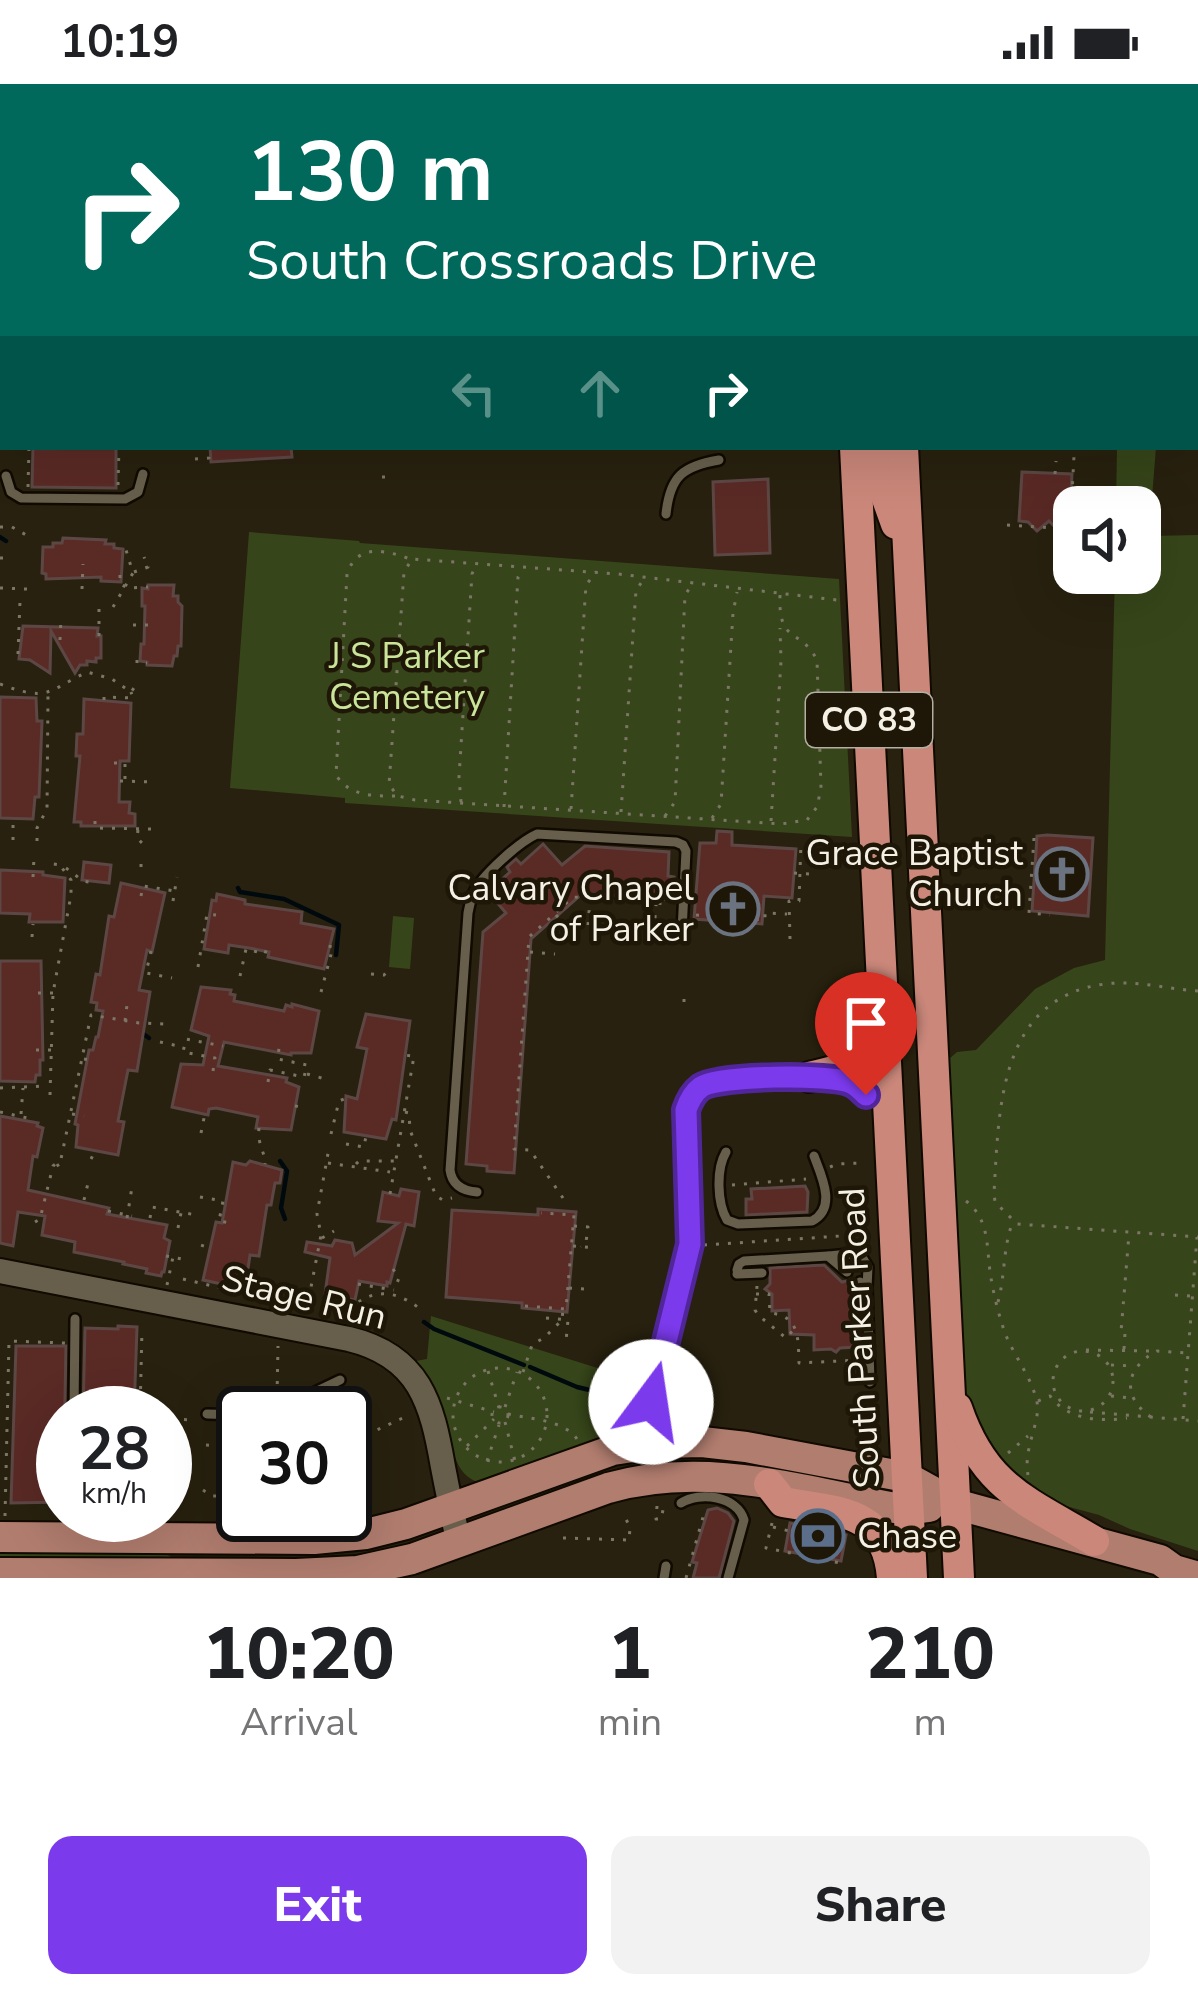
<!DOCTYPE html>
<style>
body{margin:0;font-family:"Nunito Sans",sans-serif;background:#f2f2f2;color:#202124;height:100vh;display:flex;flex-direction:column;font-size:45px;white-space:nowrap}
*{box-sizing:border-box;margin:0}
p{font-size:39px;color:#757577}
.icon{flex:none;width:66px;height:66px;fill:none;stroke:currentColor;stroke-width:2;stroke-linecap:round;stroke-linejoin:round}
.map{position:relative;height:1494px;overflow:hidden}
.drawer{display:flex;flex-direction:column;background:#fff;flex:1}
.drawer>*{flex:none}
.banner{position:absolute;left:0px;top:0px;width:1200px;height:366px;box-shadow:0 12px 48px #0002;background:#00695c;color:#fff;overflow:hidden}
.tools{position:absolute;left:1053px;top:402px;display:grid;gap:24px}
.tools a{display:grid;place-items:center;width:108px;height:108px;border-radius:24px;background:#fff;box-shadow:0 12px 48px #0002;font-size:60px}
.speed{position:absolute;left:36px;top:1302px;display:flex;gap:24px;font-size:60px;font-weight:700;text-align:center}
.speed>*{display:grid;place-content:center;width:156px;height:156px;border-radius:50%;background:#fff;box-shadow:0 12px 48px #0002;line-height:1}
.speed small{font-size:30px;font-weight:400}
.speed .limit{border:6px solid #111;border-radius:18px;background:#fff;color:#111}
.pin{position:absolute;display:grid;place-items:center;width:102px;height:102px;color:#fff;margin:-123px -51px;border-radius:50% 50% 50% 0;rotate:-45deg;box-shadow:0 0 12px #0007}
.pin .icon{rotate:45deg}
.me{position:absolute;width:132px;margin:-66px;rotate:14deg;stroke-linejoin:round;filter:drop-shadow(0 0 9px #0008)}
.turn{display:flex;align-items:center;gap:42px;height:252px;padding:0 48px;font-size:54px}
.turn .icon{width:156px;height:156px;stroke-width:2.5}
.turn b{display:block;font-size:84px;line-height:102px}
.lanes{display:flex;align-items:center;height:114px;padding:0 48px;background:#0003;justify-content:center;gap:60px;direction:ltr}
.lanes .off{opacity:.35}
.eta{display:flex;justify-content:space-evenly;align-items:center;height:204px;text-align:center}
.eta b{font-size:72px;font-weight:800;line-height:84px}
.button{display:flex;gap:24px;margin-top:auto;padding:24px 48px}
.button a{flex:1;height:138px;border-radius:24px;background:#7c3aed;color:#fff;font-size:48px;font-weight:800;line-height:138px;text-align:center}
.button a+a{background:#f2f2f2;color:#202124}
.status{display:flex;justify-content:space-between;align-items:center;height:84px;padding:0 60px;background:#fff;direction:ltr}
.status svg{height:33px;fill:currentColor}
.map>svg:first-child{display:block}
.green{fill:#37461a}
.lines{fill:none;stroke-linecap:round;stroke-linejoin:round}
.stream{stroke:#000a0e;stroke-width:4.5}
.building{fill:#5a2a25;stroke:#5d4744;stroke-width:3}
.service-casing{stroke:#100a00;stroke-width:14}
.minor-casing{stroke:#100a00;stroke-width:22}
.tertiary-casing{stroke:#100a00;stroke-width:28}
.primary-casing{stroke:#100a00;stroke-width:34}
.trunk-casing{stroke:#100a00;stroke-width:34}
.path{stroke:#7c7666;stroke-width:3;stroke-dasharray:3 9;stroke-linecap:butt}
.service{stroke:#675f4c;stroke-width:9}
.minor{stroke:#675f4c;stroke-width:18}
.tertiary{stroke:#675f4c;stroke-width:24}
.primary{stroke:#b17d6f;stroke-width:30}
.trunk{stroke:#ca877a;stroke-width:30}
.route-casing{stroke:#51269a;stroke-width:30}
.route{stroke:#7c3aed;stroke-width:21}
.labels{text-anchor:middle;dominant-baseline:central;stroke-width:9;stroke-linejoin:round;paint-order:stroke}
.shield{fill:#1e1707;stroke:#b4afa2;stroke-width:3}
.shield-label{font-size:33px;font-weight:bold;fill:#f4f0e4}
.park-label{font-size:36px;fill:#cae59a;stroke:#1e1707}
.poi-label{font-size:36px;fill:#f4f0e4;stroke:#1e1707;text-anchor:end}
.street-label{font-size:36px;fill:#f4f0e4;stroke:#1e1707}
</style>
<div class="status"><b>10:19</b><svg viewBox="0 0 49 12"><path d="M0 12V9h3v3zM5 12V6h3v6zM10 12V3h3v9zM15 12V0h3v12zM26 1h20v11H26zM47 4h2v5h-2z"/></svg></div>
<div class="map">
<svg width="1198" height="1494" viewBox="0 0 1198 1494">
<rect width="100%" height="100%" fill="#28210f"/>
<!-- green -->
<g class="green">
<polygon points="1117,363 1156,363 1149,452 1198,451 1198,1467 1130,1445 1099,1431 1062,1421 1052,1413 1043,1412 999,1382 966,1327 949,975 957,968 976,966 1035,905 1074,884 1105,876 1115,489 1140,489 1140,423 1116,423"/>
<polygon points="249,448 359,457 360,459 839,495 852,753 345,719 345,714 230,704"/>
<polygon points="393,832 414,834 410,885 389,883"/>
<path d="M431 1232 639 1297 626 1339 618 1348 477 1398C449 1386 454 1355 445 1330 439 1311 428 1293 416 1277L427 1275Z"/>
<polygon points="152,1465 170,1472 173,1477 0,1479 0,1467"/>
</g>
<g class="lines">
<!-- stream -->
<g class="stream">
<polyline points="524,0 525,3"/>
<polyline points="0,453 6,457"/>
<polyline points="238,804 240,808 284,815 335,839 339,841 336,871"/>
<polyline points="139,947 149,954"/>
<polyline points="280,1077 287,1087 281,1124 285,1135"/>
<polyline points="424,1238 434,1245 524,1281"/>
<polyline points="530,1283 577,1303 631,1316"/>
<polyline points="665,1328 683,1317"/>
</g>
</g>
<!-- building -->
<g class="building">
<polygon points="33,363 116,363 116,404 32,403"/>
<polygon points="210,363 291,363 292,373 211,378"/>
<polygon points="1022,388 1072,390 1069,440 1059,447 1049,437 1037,447 1028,438 1019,437"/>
<polygon points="768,395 770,469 715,471 713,398"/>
<polygon points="63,454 106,456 105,460 114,460 114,464 123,465 121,498 101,497 101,493 46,495 46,490 42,489 43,463 53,463 53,459 62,459"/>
<polygon points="148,501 174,501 173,512 178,512 178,518 182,522 181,562 178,562 177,572 174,572 172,582 147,581 147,578 140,577 141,560 144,560 145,522 142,522 142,504 148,505"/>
<polygon points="23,542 98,544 97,552 101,552 101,574 96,574 96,578 87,577 87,581 80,581 75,589 51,547 50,589 30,576 19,575"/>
<polygon points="0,613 36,614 37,637 42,637 39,713 35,713 33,735 0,734"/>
<polygon points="84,615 131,619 129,677 120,677 119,718 130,718 129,729 135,730 135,742 81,742 81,738 74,738 80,672 76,672 77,650 83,650"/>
<polygon points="717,747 732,748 732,761 796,765 792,814 764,812 762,840 694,835 700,759 716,759"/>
<polygon points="1047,751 1093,754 1088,832 1032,827 1037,752"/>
<polygon points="543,760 562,781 585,762 669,768 668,792 674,793 672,816 583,809 531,855 514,1089 487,1087 487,1082 466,1080 483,848 506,829 488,808 510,788 507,783 516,775 521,780"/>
<polygon points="84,778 111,781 109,799 82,796"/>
<polygon points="0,786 43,788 43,791 65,794 63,838 29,838 30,830 0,829"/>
<polygon points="121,799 165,809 152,868 147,866 139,906 150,908 137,987 128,986 118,1037 124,1038 118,1071 76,1063 78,1041 75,1040 89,966 93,966 96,953 98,953 103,927 96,926 97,919 91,918 96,890 100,891 109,832 114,833"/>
<polygon points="217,810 245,816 245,820 302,828 301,839 334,845 324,885 268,873 269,868 249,864 229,861 228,869 204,865 212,816 216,817"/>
<polygon points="0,877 41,877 43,976 40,976 40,991 36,991 35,998 0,997"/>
<polygon points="201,903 231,906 230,910 235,911 234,917 284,927 286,921 292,923 292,920 319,927 311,969 291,969 291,971 224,958 218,982 287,994 286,998 299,1003 291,1046 256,1044 258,1033 216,1024 209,1025 208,1031 172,1023 181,980 203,981 209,952 191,946"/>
<polygon points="366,930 410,937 396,1036 392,1035 386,1055 344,1048 346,1012 357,1015 367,965 357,963"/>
<polygon points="0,1032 38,1039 37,1042 43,1044 37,1073 33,1072 28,1106 109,1124 107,1130 167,1141 164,1154 170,1157 164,1188 162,1188 161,1192 146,1189 147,1185 123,1180 124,1178 74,1168 75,1158 42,1151 45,1132 18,1128 13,1162 0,1159"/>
<polygon points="250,1077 282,1086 280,1099 275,1099 271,1121 267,1121 259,1172 250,1171 245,1205 203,1196 216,1138 222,1139 233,1078 246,1081"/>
<polygon points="805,1102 808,1108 807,1128 746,1131 746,1115 752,1115 751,1105"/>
<polygon points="401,1105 419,1108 414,1142 406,1140 390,1199 387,1198 387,1202 359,1197 355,1216 325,1210 330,1174 305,1168 307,1158 332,1162 335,1156 352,1159 355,1171 398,1139 378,1137 383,1108 399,1112"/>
<polygon points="538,1125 576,1128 567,1228 522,1224 522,1219 446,1213 452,1126 538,1131"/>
<polygon points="824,1181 842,1198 851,1196 852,1202 857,1207 857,1263 840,1264 836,1268 831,1265 814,1266 814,1251 790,1250 789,1226 772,1227 772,1210 765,1205 770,1200 770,1184"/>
<polygon points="118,1242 137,1243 134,1329 83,1329 85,1244 118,1245"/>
<polygon points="16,1262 66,1262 63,1418 11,1419"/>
<polygon points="243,1358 243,1420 221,1419 222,1391 231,1391 221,1367"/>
<polygon points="717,1424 728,1429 734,1437 719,1494 693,1494 697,1479 692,1478 708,1426"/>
<polygon points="790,1439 846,1451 841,1477 785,1467"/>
</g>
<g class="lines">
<!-- service casing -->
<g class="service-casing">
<g id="service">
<polyline points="178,0 179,3"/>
<polyline points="270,0 271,3"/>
<polyline points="233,3 245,0"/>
<polyline points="0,54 3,56"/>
<polyline points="0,103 3,101"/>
<polyline points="6,392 11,408 21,414 125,415 138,408 143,390"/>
<path d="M666 430C670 392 683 382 719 376"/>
<path d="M726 1068C716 1085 717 1119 727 1136L738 1140 812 1137C837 1124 822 1093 814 1072"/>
<path d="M477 1108C463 1107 452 1101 450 1086L468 829C469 824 471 815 473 810 481 792 519 758 537 750L676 758 683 761 686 767 682 847"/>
<polyline points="829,1172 849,1170 862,1173 868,1183 867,1204"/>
<polyline points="737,1186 739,1180 744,1177 828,1172 847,1188"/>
<polyline points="737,1190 762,1189"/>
<polyline points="860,1198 867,1204 870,1298"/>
<polyline points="74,1329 75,1235"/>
<polyline points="271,1329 340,1296"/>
<polyline points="207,1330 243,1331"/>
<path d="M681 1419C700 1407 737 1412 744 1436L728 1494"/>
<polyline points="664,1494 666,1482"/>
</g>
</g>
<!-- minor casing -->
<g class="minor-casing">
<g id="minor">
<polyline points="1163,3 1164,0"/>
<polyline points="0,162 3,162"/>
<polyline points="647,1360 650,1326 690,1159 688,1020 702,1002 718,996 809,993"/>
</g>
</g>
<!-- tertiary casing -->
<g class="tertiary-casing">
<path id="tertiary" d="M0 1187 349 1255C420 1272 432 1320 443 1383 448 1409 453 1434 459 1459"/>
</g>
<!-- primary casing -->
<g class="primary-casing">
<g id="primary">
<polyline points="0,1453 314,1455 366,1450 406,1440 613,1366 660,1359 702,1358 746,1363 906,1393 955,1420 1160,1476 1174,1486 1198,1493"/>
<path d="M0 1489 296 1490 358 1487 412 1475 608 1404C710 1375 806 1409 907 1426L929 1423"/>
</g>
</g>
<!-- trunk casing -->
<g class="trunk-casing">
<g id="trunk">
<polyline points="841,0 841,3"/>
<polyline points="863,0 863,3"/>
<polyline points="888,0 888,3"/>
<polyline points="855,363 912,1494"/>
<polyline points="877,363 886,412 896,440"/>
<polyline points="903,363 959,1494"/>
<path d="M809 993C855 982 864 982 879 934"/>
<path d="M957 1324C984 1404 1027 1417 1094 1457"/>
<path d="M769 1400 783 1418C838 1428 887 1425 892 1494"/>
</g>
</g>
<!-- path -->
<g class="path">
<polyline points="361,363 361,366"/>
<polyline points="195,375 209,374 209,363"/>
<polyline points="1055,390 1056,377"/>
<polyline points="382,393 394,393"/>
<polyline points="118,401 119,363"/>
<polyline points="28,403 29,363"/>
<polyline points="1007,441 1070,445 1074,372"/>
<polyline points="0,443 12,443 28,452"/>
<polyline points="0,474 6,474"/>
<polyline points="134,488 148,483 144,473"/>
<polyline points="120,491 120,500 128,504 148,503"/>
<polyline points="0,504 27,505"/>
<polyline points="82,505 83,480"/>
<path d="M780 511C778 561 800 543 817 576L821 704 817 723 807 736 781 740 415 716 398 712 389 701 404 488 412 475 618 490 837 516"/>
<polyline points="113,523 133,489 126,466 123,466"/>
<polyline points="133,541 156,541"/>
<polyline points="99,552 99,520"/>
<polyline points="60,556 61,533"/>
<polyline points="18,570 20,517"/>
<polyline points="137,576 137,579 147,579"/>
<path d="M0 600C48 618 46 608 87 588L112 595 131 608 139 597"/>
<polyline points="104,616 104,613 133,614 131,608"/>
<polyline points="114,679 125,679 125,697"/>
<polyline points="120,697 153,698"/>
<path d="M395 712C372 712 349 712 336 691L347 490C357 459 385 466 410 475"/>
<polyline points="461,718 459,693 472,490 475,483"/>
<polyline points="504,723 518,493 523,485"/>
<polyline points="571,725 586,501 596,488"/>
<polyline points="621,728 636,506 644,495"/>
<polyline points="665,732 675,718 685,511 691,502"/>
<polyline points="712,734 721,720 733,529 737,508"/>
<polyline points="95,737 95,744 153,745"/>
<polyline points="771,737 781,577 780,544"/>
<polyline points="138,746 137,754 142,759"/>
<polyline points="1034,754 1029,829 1050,831"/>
<polyline points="13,756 13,735"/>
<polyline points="37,757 37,744 47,725 48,612"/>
<polyline points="141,780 141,790"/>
<polyline points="66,784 83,797 95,799"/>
<polyline points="794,789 811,790"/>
<polyline points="33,793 34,773"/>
<polyline points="141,812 143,802 175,807"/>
<polyline points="173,817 177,793"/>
<polyline points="556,831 572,850"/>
<polyline points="696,831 765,836 765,829 787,830"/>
<polyline points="588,841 590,816"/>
<polyline points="654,846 656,821"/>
<polyline points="32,853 33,840"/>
<polyline points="790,855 789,817 799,817 801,758"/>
<polyline points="151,867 146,889 172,894"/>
<polyline points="530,868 555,870"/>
<polyline points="198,883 207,830 216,831"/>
<polyline points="371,890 384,891 391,883"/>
<polyline points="240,892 246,865 265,870 268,859"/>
<path d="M1198 907C1167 905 1136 896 1105 900 998 914 999 1026 994 1109L995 1118 1017 1140 1198 1153"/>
<polyline points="321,908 333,863 323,861"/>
<polyline points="38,909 53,909"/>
<polyline points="684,918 684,912"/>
<polyline points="125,937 127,921"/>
<polyline points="160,958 183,963"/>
<polyline points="36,966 51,966"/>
<polyline points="84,975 95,977"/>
<polyline points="213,987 215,974 183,968 186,955 223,962"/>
<polyline points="307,990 329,996"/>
<polyline points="268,998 270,986 304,993 307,981 278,975 279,963"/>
<polyline points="0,1004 46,1002"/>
<polyline points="50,1011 53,909 71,811 71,796 62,784 55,783 56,775"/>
<polyline points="295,1022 303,1023"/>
<polyline points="0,1028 32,1035"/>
<polyline points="405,1028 409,1029 410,1046 436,1112 443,1116 452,1114"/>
<polyline points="21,1030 23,1004"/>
<polyline points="72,1030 84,1032"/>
<path d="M259 1044C257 1061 266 1070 265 1080"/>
<polyline points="201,1049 204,1034"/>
<polyline points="331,1050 339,1017 344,1015"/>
<polyline points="346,1060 364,1063 366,1052"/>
<polyline points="91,1075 95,1067"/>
<polyline points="328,1079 390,1088"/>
<polyline points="57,1080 63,1089"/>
<polyline points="356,1080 359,1077 394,1077"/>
<polyline points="830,1083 837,1080 860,1079"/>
<polyline points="732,1101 806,1095"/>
<polyline points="390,1110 414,972 403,971"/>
<polyline points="200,1113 223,1117 219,1137 231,1139"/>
<polyline points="563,1114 530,1066 514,1065 529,853 573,813 668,820"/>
<polyline points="84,1116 89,1095"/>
<path d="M966 1117C991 1136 986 1166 991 1194 994 1212 999 1232 1005 1249 1014 1272 1032 1294 1037 1318 1041 1338 1023 1363 1028 1391"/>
<polyline points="108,1127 132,1132"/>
<polyline points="127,1134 132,1103"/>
<polyline points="150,1134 152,1123 196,1131"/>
<polyline points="35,1138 40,1135 53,1082 61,1075 91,931 139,939 164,940"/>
<polyline points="574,1142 588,1143 586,1158 581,1163"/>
<polyline points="178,1144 181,1129"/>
<polyline points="322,1154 334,1147"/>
<polyline points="704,1161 871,1150"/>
<polyline points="573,1162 596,1164"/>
<polyline points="202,1163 203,1160 208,1161"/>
<polyline points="166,1172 187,1176"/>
<polyline points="393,1185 399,1194 395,1204"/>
<polyline points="183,1195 225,1205 228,1193"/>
<polyline points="358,1200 394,1206"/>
<polyline points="167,1201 173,1173"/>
<polyline points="757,1202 755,1226 758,1231 786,1254 795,1244"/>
<polyline points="569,1204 584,1205"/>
<path d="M756 1210H769L770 1229C800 1232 798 1254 799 1279L859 1276"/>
<polyline points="1175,1211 1191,1212"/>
<path d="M998 1218C1005 1193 1003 1164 1012 1140"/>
<polyline points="525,1222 566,1225 574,1131 541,1129"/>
<polyline points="310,1226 308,1219 321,1151 317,1130 329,1064"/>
<polyline points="546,1234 568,1236 566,1257"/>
<path d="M342 1235C363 1205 392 1202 420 1225"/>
<polyline points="1124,1265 1125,1249 1121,1248 1129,1150"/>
<polyline points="1086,1266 1154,1267"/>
<circle cx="1083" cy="1297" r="30"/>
<polyline points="1111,1281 1135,1282"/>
<circle cx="500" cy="1331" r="47"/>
<polyline points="488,1287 499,1324"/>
<polyline points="523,1288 532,1261 545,1253 562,1236 563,1225"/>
<polyline points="277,1312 278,1262"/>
<polyline points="1111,1312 1132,1314"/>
<polyline points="447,1314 494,1328"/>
<path d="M1038 1317 1050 1312C1068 1336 1100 1338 1127 1334"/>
<polyline points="505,1323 517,1288"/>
<circle cx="500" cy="1331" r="8"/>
<polyline points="1090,1328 1198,1337"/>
<polyline points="140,1329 142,1245"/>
<path d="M508 1330C530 1335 564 1336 577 1355"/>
<path d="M1151 1333C1120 1312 1126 1283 1157 1267L1188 1269"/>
<polyline points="172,1335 194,1336"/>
<polyline points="1183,1335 1197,1153"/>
<polyline points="505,1338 515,1377"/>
<polyline points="206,1361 219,1362 221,1431"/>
<polyline points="345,1361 409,1331"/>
<polyline points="467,1362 494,1335"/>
<polyline points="1008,1369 1028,1352"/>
<polyline points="487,1377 499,1341"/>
<polyline points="203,1406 212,1412 218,1412"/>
<polyline points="657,1422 656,1435 661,1435 663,1426 670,1427"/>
<polyline points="5,1432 9,1257 65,1259"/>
<polyline points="772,1439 766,1464 840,1479"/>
<polyline points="773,1443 789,1447"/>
<polyline points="563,1454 629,1456 630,1444 623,1428"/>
<polyline points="686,1494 705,1426"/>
</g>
<!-- service -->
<use href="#service" class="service"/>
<!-- minor -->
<use href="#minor" class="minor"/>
<!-- tertiary -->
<use href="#tertiary" class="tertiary"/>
<!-- primary -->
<use href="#primary" class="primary"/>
<!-- trunk -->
<use href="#trunk" class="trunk"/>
</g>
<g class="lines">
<!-- route casing -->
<g class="route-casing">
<path id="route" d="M651 1318 690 1160 686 1026C689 1017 693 1009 701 1003 719 991 831 990 851 999 856 1001 862 1007 866 1011"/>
</g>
<!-- route -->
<use href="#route" class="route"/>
</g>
<!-- icons -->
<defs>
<g id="church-ring" transform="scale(2.7)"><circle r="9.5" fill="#1e1707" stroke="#6b7280" stroke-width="1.5"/><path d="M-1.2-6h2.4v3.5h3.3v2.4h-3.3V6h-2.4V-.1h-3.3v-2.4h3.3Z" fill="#6b7280"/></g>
<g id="bank-ring" transform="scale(2.7)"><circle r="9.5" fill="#1e1707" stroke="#5c6f8a" stroke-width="1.5"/><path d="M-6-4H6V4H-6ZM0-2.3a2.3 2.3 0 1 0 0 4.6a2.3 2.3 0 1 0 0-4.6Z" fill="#5c6f8a"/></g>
</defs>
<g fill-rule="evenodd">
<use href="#church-ring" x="1062" y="790"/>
<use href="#church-ring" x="733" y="825"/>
<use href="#bank-ring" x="818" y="1452"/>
</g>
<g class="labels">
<!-- shield labels -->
<rect class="shield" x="806" y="609" width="126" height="54" rx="9"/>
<g class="shield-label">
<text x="869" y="636">CO 83</text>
</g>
<!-- park labels -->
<g class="park-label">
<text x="407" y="572">J S Parker<tspan x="407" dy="41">Cemetery</tspan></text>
</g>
<!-- poi labels -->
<g class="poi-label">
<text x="1023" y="769">Grace Baptist<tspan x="1023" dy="41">Church</tspan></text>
<text x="694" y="804">Calvary Chapel<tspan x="694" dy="41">of Parker</tspan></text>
<text x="857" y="1452" text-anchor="start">Chase</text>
</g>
<!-- street labels -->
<g class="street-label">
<text transform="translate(304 1214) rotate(14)">Stage Run</text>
<text transform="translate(860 1254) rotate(-93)">South Parker Road</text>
</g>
</g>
</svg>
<div class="tools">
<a><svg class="icon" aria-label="sound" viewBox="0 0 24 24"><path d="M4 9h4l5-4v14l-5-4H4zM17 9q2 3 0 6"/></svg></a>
</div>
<div class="speed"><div>28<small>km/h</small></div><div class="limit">30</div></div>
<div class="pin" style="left:866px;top:1011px;background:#d93025"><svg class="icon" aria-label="arrive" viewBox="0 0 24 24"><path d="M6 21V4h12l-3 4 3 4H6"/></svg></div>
<svg class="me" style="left:651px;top:1318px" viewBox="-20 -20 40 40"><circle r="19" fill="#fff"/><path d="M0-13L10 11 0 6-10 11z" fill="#7c3aed"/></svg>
<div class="banner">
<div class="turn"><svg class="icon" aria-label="right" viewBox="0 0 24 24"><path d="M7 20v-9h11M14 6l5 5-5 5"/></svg><div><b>130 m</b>South Crossroads Drive</div></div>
<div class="lanes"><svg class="icon off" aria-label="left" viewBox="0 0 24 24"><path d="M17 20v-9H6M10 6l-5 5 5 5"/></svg><svg class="icon off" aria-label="ahead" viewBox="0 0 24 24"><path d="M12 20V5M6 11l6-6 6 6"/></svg><svg class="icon" aria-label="right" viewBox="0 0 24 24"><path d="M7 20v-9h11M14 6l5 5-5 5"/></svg></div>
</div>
</div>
<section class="drawer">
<div class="eta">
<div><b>10:20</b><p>Arrival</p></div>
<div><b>1</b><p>min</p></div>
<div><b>210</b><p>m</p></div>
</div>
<div class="button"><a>Exit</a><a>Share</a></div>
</section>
